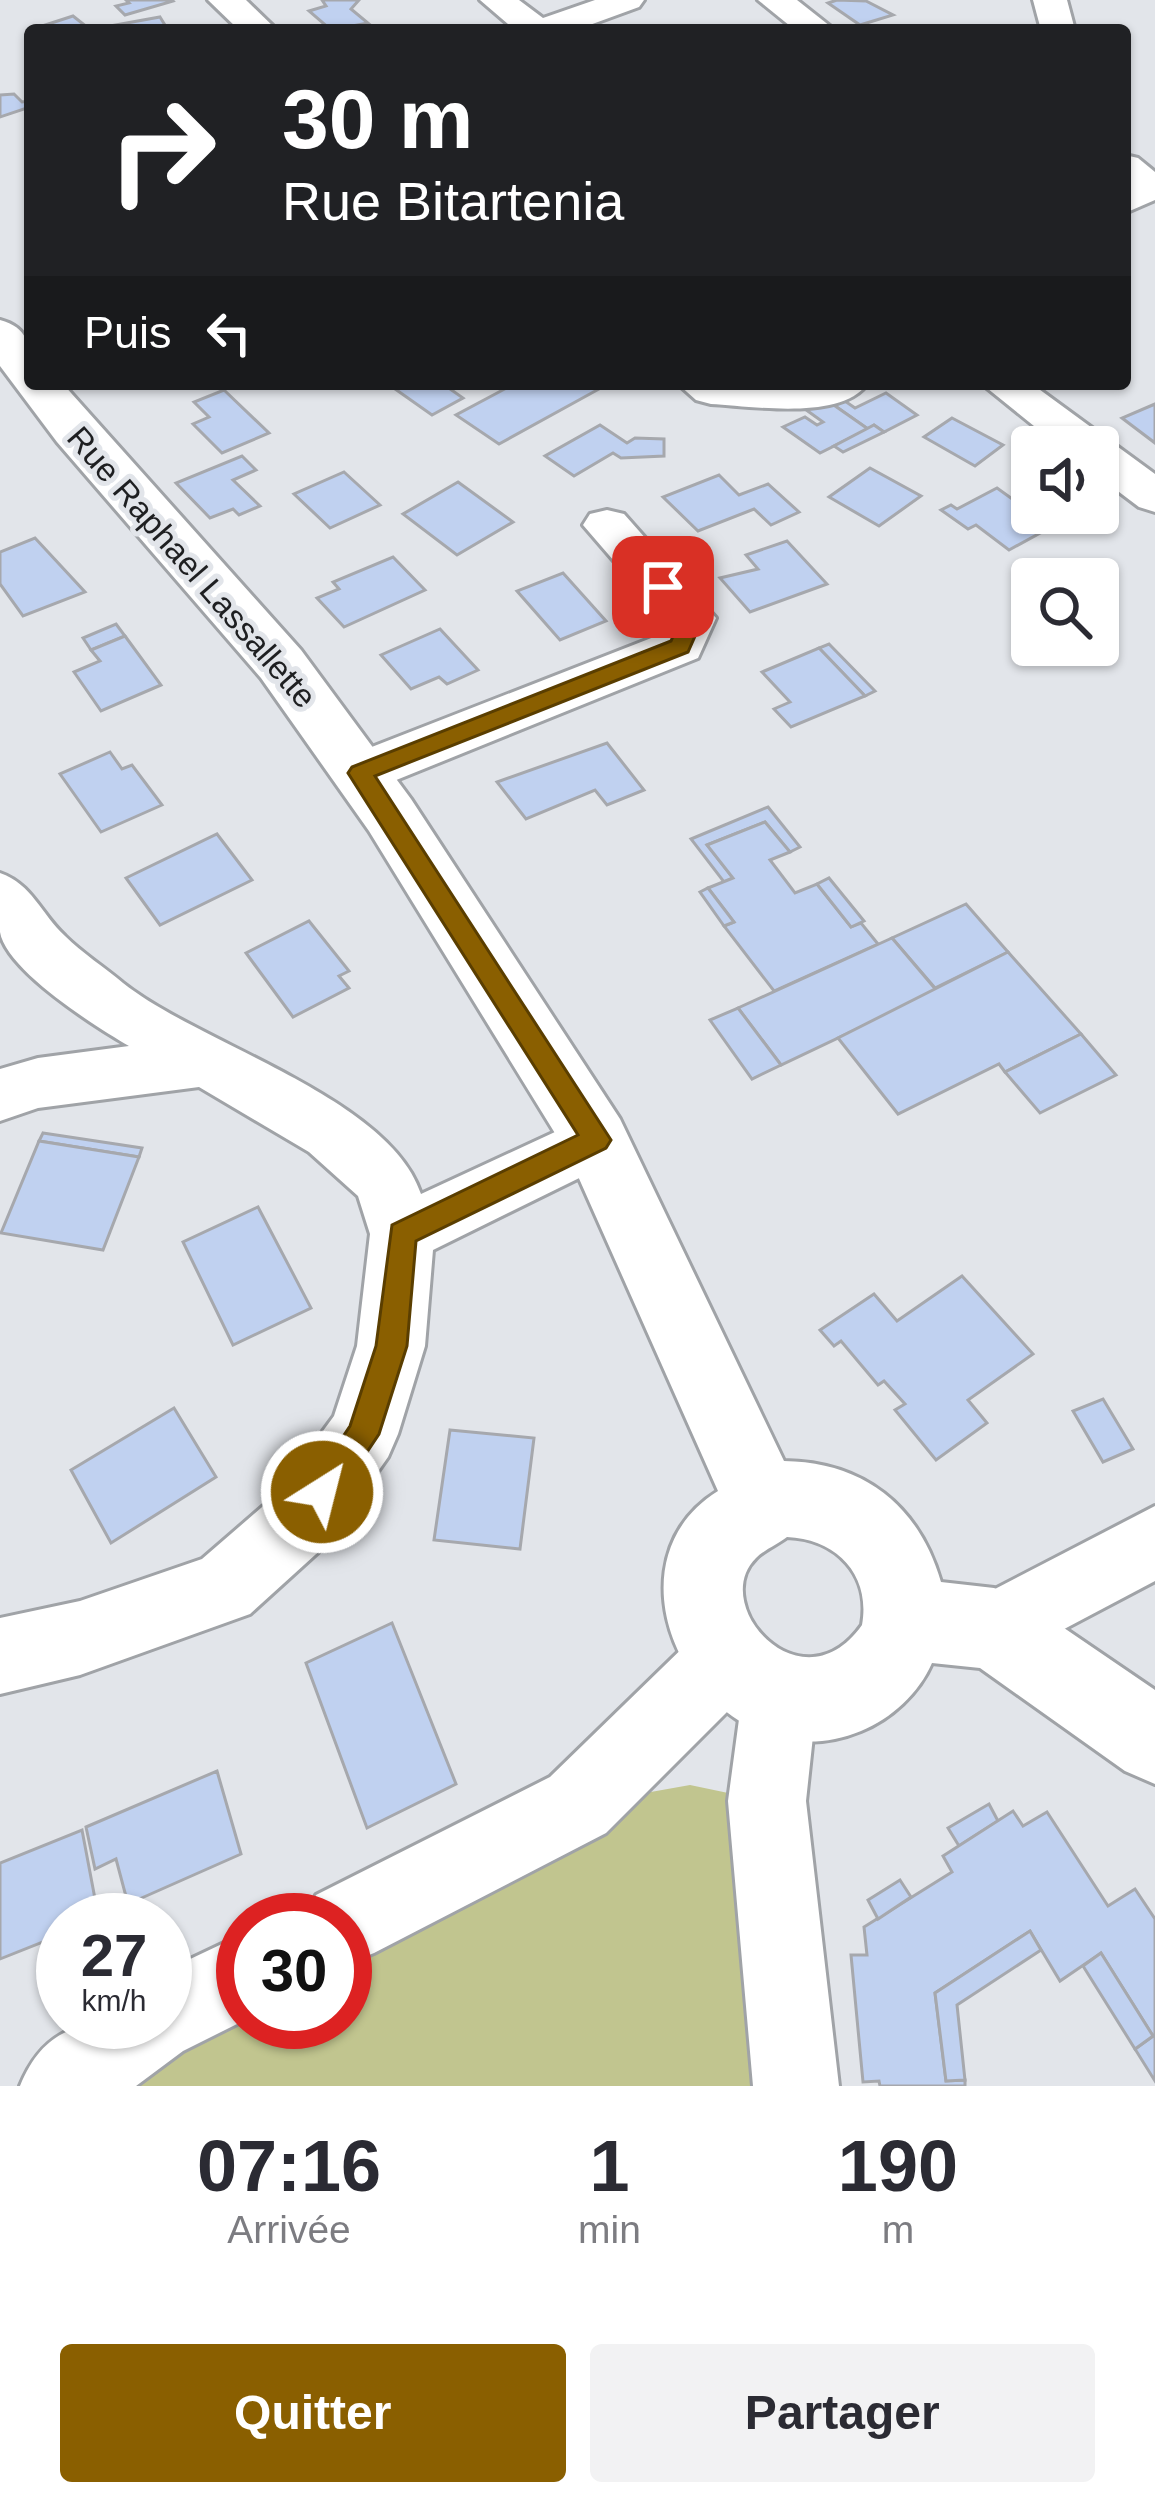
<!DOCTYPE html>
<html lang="fr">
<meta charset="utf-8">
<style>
body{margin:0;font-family:Helvetica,sans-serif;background:#f2f2f3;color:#2b2b33;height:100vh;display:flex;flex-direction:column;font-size:45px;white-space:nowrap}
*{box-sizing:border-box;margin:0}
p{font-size:39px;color:#7c7c81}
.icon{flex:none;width:66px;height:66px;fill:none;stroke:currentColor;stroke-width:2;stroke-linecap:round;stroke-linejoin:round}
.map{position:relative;height:2086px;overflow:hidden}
.panel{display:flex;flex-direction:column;background:#fff;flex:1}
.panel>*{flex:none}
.banner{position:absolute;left:24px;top:24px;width:1107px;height:366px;border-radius:12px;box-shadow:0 3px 9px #0004;background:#202124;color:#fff;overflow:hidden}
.tools{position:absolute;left:1011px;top:426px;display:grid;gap:24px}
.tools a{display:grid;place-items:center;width:108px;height:108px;border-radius:12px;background:#fff;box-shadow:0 3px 9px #0004;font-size:60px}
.speed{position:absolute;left:36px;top:1893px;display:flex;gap:24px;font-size:60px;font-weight:700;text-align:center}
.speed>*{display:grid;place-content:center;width:156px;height:156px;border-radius:50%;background:#fff;box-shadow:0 3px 9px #0004;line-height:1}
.speed small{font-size:30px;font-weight:400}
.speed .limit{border:18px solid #d22;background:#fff;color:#111}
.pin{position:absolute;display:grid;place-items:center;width:102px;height:102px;color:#fff;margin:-51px;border-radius:24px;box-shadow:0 6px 18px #0006}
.me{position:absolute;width:132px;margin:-66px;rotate:36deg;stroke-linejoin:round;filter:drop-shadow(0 0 9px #0008)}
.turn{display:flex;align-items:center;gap:42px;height:252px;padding:0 60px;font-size:54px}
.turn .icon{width:156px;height:156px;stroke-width:2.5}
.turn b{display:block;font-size:84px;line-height:102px}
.then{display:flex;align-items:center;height:114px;padding:0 60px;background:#0003;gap:24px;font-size:45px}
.eta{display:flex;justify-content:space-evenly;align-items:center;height:204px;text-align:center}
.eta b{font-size:72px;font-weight:800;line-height:84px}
.button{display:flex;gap:24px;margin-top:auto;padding:24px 60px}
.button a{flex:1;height:138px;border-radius:12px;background:#8a5f00;color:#fff;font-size:48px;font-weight:800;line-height:138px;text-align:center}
.button a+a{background:#f2f2f3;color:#2b2b33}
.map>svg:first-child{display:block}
.green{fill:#c1c58f}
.building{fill:#c0d1f0;stroke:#a6a8ad;stroke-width:3}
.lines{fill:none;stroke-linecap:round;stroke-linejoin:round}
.minor-casing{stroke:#a0a3a7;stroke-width:6}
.secondary-casing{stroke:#a0a3a7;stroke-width:6}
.minor{fill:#fff;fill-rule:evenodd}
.secondary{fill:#fff;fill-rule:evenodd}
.route{fill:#8a5f00;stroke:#5a3e00;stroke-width:3}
.labels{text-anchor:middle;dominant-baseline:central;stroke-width:10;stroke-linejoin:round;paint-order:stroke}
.street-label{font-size:33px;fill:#1e1f21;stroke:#e2e5ea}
</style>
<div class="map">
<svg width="1155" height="2086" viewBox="0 0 1155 2086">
<rect width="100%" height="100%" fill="#e2e5ea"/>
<!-- green -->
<polygon class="green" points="690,1785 767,1801 796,2086 63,2086 243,1976 243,2022 345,2022 345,1924 578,1805"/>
<!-- building -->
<g class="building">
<polygon points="126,0 172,0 173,1 125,15 116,6 129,3"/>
<polygon points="322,0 359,0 351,9 368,23 331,30 309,11 326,6"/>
<polygon points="837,0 866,1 893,15 860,25 828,3"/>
<polygon points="73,16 87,27 36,28"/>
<polygon points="160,17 168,30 88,30"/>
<polygon points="14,94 22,102 29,101 30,107 0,117 0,95"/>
<polygon points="388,384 443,384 463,398 432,415"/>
<polygon points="514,384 608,384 499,444 456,415"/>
<polygon points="224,390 269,433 222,453 193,424 209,417 194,402"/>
<polygon points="886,393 917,415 884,432 874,425 868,429 828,401 842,399 855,408"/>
<polygon points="828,401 868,429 820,453 783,427 805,417 817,425 823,422 798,404"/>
<polygon points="1155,404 1155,443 1122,418"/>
<polygon points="952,418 1003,445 975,466 924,437"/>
<polygon points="600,425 627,443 635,438 664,439 664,456 621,458 613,453 574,476 545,456"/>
<polygon points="874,425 884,432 843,452 834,446"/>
<polygon points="242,456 256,470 233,480 260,506 239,515 233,509 210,518 176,483"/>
<polygon points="870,468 921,496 879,526 829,497"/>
<polygon points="344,472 380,505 330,528 294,494"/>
<polygon points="719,475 739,495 768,484 799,512 771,525 754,509 698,531 663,497"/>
<polygon points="458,482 513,522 457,555 403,514"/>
<polygon points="997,488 1051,527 1009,550 976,525 968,529 941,510 951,505 957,509"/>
<polygon points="35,538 85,592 23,616 0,584 0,552"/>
<polygon points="787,541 827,584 750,612 720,578 758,569 746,555"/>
<polygon points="393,557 425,590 344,627 317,598 339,589 333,582"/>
<polygon points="563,573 606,621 560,640 517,591"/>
<polygon points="116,624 125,636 91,650 83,638"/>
<polygon points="440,629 478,670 447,684 439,677 411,689 381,655"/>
<polygon points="125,636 161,685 101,711 74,672 100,661 91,650"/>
<polygon points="829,644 875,691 865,696 819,648"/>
<polygon points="819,648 865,696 791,727 774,709 790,702 762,672"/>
<polygon points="607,743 644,790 607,805 595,790 526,819 497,782"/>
<polygon points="110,752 122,769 132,765 162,805 101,832 60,774"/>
<polygon points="768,807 800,847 790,852 765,822 707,845 733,878 724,882 691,839"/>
<polygon points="765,822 790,852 770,860 795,893 817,884 851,927 861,923 878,944 774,991 724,926 734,922 708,888 733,878 707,845"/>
<polygon points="217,834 252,880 160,925 126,878"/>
<polygon points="829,878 864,921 851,927 817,884"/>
<polygon points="708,888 734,922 724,926 700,892"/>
<polygon points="966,904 1008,952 935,988 892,938"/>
<polygon points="309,921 349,971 339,976 349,988 293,1017 246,953"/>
<polygon points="892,938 937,991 781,1065 738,1008"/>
<polygon points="1008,952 1081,1034 1005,1072 999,1064 898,1114 838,1038"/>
<polygon points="738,1008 781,1065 752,1079 710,1020"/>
<polygon points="1081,1034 1116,1075 1040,1113 1005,1072"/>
<polygon points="43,1133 142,1148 139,1157 39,1141"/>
<polygon points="39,1141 139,1157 103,1250 1,1233"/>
<polygon points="258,1207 311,1308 233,1345 183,1242"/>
<polygon points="962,1276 1033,1354 968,1400 987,1423 936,1460 895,1410 905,1404 884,1381 878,1385 841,1341 834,1346 820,1330 874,1294 897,1321"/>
<polygon points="1103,1399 1133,1449 1103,1462 1073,1411"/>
<polygon points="174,1408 216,1477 111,1543 71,1470"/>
<polygon points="450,1430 534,1438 520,1549 434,1540"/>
<polygon points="392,1623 456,1784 367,1828 306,1663"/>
<polygon points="217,1771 241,1854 128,1904 116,1859 95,1869 86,1827"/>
<polygon points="989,1804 998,1821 959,1846 948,1828"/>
<polygon points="1013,1811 1023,1826 1047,1812 1108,1906 1135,1889 1155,1919 1155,2081 1135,2049 1153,2036 1101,1953 1060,1981 1030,1931 935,1993 946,2081 965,2080 965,2086 880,2086 879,2081 863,2082 851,1955 867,1955 864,1927 952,1872 943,1856"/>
<polygon points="82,1830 99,1920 63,1920 63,1934 0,1959 0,1863"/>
<polygon points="900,1880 911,1897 878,1919 868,1900"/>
<polygon points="1030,1931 1041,1950 957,2005 965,2080 946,2081 935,1993"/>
<polygon points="1101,1953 1153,2036 1135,2049 1083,1966"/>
</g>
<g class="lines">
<!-- minor casing -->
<g class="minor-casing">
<g id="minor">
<polygon points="208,0 246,0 277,30 239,30"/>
<polygon points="480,0 519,0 543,18 595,0 644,0 639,7 576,30 515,30"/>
<polygon points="758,0 797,0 835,30 795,30"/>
<polygon points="1033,0 1067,0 1075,30 1041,30"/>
<polygon points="1125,155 1138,158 1155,172 1155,200 1125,213"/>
<path d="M678 384H867C841 421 751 406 711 404L696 400Z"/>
<polygon points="982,384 1032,384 1155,474 1155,512 1139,507 1098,476 1098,447 1060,447"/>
<polygon points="607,510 624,514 716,618 698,658 379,787 360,792 341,787 333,773 341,759 659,635 665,620 583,525 590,514"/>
<path d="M0 873C32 884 41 914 65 936 82 953 104 967 123 983 201 1045 389 1097 421 1194L596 1113 618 1121 627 1140 618 1159 433 1250 425 1346 398 1434 388 1457 326 1545 250 1614 80 1675 0 1694V1618L80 1601 202 1559 276 1495 334 1416 357 1346 370 1234 358 1196 309 1152 199 1087 38 1108 0 1121V1069L38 1058 129 1046C96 1027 6 970 0 932 0 913 0 892 0 873Z"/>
<polygon points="1155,1506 1155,1581 994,1666 968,1655 957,1629 968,1603"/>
<polygon points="725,1622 752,1633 763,1660 759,1669 779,1661 806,1672 817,1699 806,1801 839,2086 753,2086 728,1801 742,1697 606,1833 374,1953 345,1965 345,1920 306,1920 316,1895 550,1777 698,1633"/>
<path d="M243 1934V2021L183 2051 136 2086H20C49 2015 98 2022 165 2022V1971Z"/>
</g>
</g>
<!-- secondary casing -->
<g class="secondary-casing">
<path id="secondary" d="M0 320C34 329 30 354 30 384H63L301 650 411 799 620 1119 784 1461C864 1462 919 1506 941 1582L994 1588 1023 1600 1155 1690V1784L1125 1771 980 1668 932 1663C919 1693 891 1719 861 1731 713 1792 588 1572 718 1491L569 1156 369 831 261 678 57 442 0 366ZM787 1537C837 1539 871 1575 862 1625 802 1710 708 1605 756 1558 764 1550 778 1544 787 1537Z"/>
</g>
<!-- minor -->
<use href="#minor" class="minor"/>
<!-- secondary -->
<use href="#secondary" class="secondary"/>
</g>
<!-- route -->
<polygon class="route" points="663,580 671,582 703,618 688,652 375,776 611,1140 606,1148 416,1241 407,1346 379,1434 333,1503 322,1507 310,1503 306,1492 350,1426 376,1346 392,1225 578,1135 348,773 352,767 671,641 680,619 652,587"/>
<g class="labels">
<!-- street labels -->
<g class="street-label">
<text transform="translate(192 567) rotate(49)">Rue Raphael Lassallette</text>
</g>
</g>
</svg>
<div class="tools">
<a><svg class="icon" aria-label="sound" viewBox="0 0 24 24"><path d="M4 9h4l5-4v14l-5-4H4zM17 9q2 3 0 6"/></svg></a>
<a><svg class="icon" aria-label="search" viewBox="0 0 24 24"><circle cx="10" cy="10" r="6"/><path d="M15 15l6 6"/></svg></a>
</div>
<div class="speed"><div>27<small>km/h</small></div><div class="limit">30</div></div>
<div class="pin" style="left:663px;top:587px;background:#d93025"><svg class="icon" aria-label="arrive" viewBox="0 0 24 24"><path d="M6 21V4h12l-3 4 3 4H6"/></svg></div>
<svg class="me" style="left:322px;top:1492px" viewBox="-20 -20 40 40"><circle r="17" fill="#8a5f00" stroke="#fff" stroke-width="3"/><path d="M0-11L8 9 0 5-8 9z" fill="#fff"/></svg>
<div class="banner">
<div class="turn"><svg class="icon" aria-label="right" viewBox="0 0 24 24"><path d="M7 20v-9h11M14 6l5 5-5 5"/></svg><div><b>30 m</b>Rue Bitartenia</div></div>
<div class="then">Puis<svg class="icon" aria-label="left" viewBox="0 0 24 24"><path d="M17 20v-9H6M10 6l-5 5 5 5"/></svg></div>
</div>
</div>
<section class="panel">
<div class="eta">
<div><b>07:16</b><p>Arrivée</p></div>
<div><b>1</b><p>min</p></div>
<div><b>190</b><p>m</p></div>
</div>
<div class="button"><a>Quitter</a><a>Partager</a></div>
</section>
